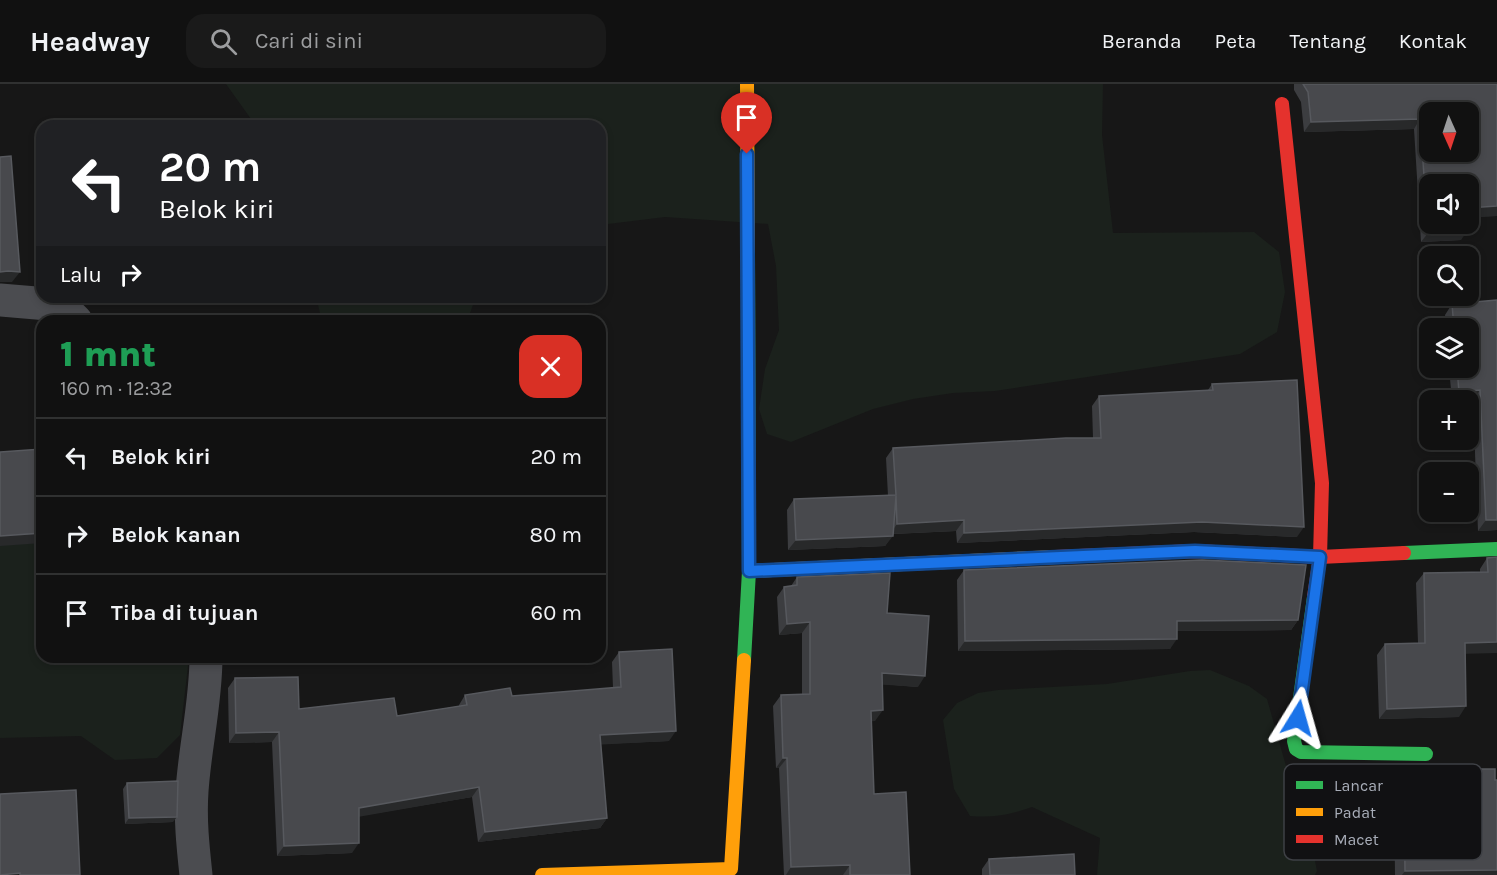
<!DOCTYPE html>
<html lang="id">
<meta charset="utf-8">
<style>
body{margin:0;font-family:Karla,sans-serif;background:#1a1a1a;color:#f1f3f6;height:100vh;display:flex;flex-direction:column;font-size:22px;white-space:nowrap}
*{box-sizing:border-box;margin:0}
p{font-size:20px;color:#9c9d9f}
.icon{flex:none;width:33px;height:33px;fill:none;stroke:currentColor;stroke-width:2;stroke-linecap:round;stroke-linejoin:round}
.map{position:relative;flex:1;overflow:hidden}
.details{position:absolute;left:36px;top:231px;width:570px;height:348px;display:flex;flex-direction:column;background:#111;border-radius:18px;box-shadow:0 3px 9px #0003,0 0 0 2px #303131}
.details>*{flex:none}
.top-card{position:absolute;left:36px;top:36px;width:570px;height:183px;border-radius:18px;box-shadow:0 3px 9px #0003,0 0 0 2px #303131;background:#202124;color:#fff;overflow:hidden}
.needle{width:39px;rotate:177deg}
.tools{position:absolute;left:1419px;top:18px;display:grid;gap:12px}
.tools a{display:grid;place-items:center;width:60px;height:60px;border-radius:12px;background:#111;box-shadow:0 3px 9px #0003,0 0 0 2px #303131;font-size:30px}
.pin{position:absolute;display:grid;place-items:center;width:51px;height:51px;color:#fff;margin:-62px -26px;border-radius:50% 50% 50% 0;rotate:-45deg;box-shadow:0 0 6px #0007}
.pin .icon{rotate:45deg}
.me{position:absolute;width:66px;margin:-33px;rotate:8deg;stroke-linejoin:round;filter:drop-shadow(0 0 4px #0008)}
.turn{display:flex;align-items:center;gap:21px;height:126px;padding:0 24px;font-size:27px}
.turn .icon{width:78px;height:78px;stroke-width:2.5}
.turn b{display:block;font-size:42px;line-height:51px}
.then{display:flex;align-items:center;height:57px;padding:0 24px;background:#0003;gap:12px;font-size:22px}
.round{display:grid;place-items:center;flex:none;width:63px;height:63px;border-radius:18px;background:#1a1a1a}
.headline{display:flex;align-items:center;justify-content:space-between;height:102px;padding:0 24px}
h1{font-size:36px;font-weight:800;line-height:45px;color:#1e9e55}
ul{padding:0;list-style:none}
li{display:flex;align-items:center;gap:18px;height:78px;padding:0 24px;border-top:2px solid #303131}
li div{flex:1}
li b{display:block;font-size:22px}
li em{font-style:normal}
header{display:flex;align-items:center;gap:36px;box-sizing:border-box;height:84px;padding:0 30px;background:#111;border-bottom:2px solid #303131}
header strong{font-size:28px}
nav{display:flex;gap:33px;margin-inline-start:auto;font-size:21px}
.search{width:420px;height:54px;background:#1a1a1a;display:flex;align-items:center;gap:15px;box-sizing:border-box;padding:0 21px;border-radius:18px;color:#9c9d9f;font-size:22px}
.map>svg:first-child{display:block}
.green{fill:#1b211c}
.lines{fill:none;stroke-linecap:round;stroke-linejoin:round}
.street{stroke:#4b4c50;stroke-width:33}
.fast{stroke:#30b455;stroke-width:14}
.slow{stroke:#ff9f0a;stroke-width:14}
.jam{stroke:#e5322d;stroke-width:14}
.wall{fill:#3c3d40}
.shaded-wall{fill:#28292a}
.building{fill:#48494d;stroke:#57595e;stroke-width:1.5;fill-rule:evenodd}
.route-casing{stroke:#114b97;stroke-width:15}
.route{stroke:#1a73e8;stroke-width:10}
.key{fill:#111113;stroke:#3e4045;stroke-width:1.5}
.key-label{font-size:16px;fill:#a8adb8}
</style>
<header>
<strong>Headway</strong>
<div class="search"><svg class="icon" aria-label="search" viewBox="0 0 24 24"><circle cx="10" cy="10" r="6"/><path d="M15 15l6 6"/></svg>Cari di sini</div>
<nav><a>Beranda</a><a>Peta</a><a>Tentang</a><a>Kontak</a></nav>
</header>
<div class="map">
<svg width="1497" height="791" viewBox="0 0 1497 791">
<rect width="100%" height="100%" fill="#171717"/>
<!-- green -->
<g class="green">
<polygon points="226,0 1103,0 1102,51 1113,149 1254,148 1279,168 1285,208 1277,248 1240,270 995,307 953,309 913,315 873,325 791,358 767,350 759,325 765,285 779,246 776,182 768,140 665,133 600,141 600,42 256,42"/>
<polygon points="316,213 476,213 467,237 322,237"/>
<polygon points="0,433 42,455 42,573 189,573 180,651 157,674 115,676 81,652 0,654"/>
<path d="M1210 586 1249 602 1267 615 1288 689 1298 706 1305 726 1317 787 1315 791H1097L1100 754 1032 723C1009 731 994 734 970 732L954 705 943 636 957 619 978 609 998 606 1107 600 1190 587Z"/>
</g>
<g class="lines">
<!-- street -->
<g class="street">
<polyline points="0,216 60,221 76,237"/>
<path d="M196 791C193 763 190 736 192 707 195 662 206 618 206 573"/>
</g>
<!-- fast -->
<g class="fast">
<polyline points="1404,469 1497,465"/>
<polyline points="1314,513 1294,657 1296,665 1301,668 1426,670"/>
<polyline points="744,576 749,487 748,166"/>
</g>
<!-- slow -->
<g class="slow">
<polyline points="747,0 748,166"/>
<polyline points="749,487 1055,473"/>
<polyline points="542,791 731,785 744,576"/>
</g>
<!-- jam -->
<g class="jam">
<polyline points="1282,20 1322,399 1320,473 1314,513"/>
<polyline points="1055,473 1195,467 1320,473 1404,469"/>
</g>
</g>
<!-- wall -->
<g class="wall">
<polygon points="1294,0 1497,0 1497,132 1468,133 1468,100 1461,156 1421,158 1414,45 1304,48 1301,18 1294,6"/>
<polygon points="1497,216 1497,446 1478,447 1473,317 1452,316 1449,284 1468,284 1468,244 1446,244 1445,231 1452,220"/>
<polygon points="1212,300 1297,453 1194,448 957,459 956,447 893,450 885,462 788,466 787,426 794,415 888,412 886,374 893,364 1093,354 1092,322 1099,312 1208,306"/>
<polygon points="1497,473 1465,570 1459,633 1379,635 1377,571 1385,560 1418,559 1416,499 1424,489 1480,488 1480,485 1487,474"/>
<polygon points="964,486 1298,536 1291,546 1177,547 1170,565 958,567 957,496"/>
<polygon points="797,493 887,529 918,603 882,600 875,637 871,637 874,710 910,791 784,791 779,684 776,684 773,622 781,611 802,610 802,549 779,551 777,513 784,503 791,502"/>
<polygon points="619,568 669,657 601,660 607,734 600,744 478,758 472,713 359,732 352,769 277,772 272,658 229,659 228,604 235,594 299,625 397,632 459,622 459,621 465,611 512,612 613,604 612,578"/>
<polygon points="1448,685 1495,696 1497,791 1395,791 1394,712 1404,697 1440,697"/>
<polygon points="127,699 173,738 125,740 123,705"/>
<polygon points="989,775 1075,791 982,791 982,785"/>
</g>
<!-- shaded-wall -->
<g class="shaded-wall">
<polygon points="1420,35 1414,45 1304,48 1311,38"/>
<polygon points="1497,122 1497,132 1468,133 1468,124"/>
<polygon points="1468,146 1461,156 1421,158 1428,149"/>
<polygon points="8,187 20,188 12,198 0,198 0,188"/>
<polygon points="1480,306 1473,317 1453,316 1459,308"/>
<polygon points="964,436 956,447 890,450 897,440"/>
<polygon points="1486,436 1497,436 1497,446 1478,447"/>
<polygon points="1202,438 1304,443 1297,453 1194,448 957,459 964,449"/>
<polygon points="42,449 42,459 0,462 0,452"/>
<polygon points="893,452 885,462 788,466 796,456"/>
<polygon points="1298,536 1291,546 1169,547 1177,537"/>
<polygon points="810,538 802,549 779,551 787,540"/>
<polygon points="1177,555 1170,565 958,567 965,557"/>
<polygon points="1497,558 1497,569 1458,570 1465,559"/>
<polygon points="882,589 925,592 918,603 874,600"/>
<polygon points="1466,622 1459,633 1379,635 1387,625"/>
<polygon points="883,626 875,637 863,638 871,627"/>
<polygon points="676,647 669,657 593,661 600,651"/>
<polygon points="279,648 272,658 229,659 236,649"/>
<polygon points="783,674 787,674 779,684 776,684"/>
<polygon points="479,703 472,713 352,734 359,724"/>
<polygon points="177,733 173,738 125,740 129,734"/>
<polygon points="607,734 600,744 478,758 485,748"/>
<polygon points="359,759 352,769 277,772 284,762"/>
<polygon points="850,781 843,791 786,791 791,783"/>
<polygon points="1497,786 1497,791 1402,791 1405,787"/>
<polygon points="20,789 18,791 0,791"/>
</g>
<!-- building -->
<g class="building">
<path d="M1303 0H1497V122L1468 124V100H1430V140H1467L1468 146 1428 149 1420 35 1311 38 1308 8ZM1430 28H1468V68H1430Z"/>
<polygon points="11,72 20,188 8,187 0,188 0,73"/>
<polygon points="1497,216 1497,436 1486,436 1480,306 1459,308 1457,284 1468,284 1468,244 1454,244 1452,220"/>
<polygon points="1297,296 1304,443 1202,438 964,449 964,436 897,440 896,412 893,452 796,456 794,415 896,411 893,364 1066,354 1101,354 1099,312 1213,306 1212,300"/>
<polygon points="42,365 42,449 0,452 0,368"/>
<polygon points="1497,473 1497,558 1465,559 1466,622 1387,625 1385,560 1425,559 1424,489 1488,488 1487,474"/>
<polygon points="1202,476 1306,481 1298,536 1177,537 1177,555 965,557 964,486"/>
<polygon points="890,489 887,529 929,532 925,592 882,589 883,626 871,627 874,710 906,708 910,791 850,791 850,781 791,783 787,674 783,674 781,611 810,610 810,538 787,540 784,503 797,501 797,493"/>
<polygon points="672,565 676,647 600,651 607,734 485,748 479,703 359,724 359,759 284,762 279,648 236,649 235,594 298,593 299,625 394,614 397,632 467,621 465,611 510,604 512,612 621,603 619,568"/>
<polygon points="1448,685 1495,685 1495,696 1497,696 1497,786 1405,787 1404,697 1449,697"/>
<polygon points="178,697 177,733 129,734 127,699"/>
<polygon points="76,706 80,791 20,791 20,789 0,791 0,710"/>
<polygon points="1074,770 1075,791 990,791 989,775"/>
</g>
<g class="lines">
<!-- route casing -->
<g class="route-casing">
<polyline id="route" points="747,70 749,487 1195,467 1320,473 1298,634"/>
</g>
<!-- route -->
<use href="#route" class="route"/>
</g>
<!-- legend -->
<rect x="1284" y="680" width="198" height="96" rx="9" class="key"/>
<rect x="1296" y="697" width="27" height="8" fill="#30b455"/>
<rect x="1296" y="724" width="27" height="8" fill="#ff9f0a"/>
<rect x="1296" y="751" width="27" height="8" fill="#e5322d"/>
<g class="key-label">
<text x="1334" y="707">Lancar</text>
<text x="1334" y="734">Padat</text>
<text x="1334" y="761">Macet</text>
</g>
</svg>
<div class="tools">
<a><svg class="needle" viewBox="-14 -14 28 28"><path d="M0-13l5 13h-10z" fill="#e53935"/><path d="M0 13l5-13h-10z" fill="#9c9d9f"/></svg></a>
<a><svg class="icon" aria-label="sound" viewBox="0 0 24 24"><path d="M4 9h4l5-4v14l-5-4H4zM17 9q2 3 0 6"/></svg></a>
<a><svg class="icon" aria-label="search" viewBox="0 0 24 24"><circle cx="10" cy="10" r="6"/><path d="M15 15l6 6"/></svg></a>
<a><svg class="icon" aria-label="layers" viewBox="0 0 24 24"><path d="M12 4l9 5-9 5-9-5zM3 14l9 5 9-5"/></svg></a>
<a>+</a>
<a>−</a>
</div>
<div class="pin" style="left:747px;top:70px;background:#d93025"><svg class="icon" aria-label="arrive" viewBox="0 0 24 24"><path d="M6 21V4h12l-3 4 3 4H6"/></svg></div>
<svg class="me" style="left:1298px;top:634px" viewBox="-20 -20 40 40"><path d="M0-17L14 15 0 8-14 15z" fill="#1a73e8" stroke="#fff" stroke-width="4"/></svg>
<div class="top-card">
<div class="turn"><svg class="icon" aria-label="left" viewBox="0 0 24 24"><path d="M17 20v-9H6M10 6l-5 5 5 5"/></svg><div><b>20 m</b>Belok kiri</div></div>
<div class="then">Lalu<svg class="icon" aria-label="right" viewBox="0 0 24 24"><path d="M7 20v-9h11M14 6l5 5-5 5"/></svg></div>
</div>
<section class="details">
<div class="headline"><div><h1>1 mnt</h1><p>160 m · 12:32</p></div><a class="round" style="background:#d93025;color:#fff"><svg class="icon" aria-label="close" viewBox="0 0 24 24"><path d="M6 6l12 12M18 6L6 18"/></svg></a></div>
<ul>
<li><svg class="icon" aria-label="left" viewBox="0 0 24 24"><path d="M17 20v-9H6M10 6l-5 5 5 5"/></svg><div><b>Belok kiri</b></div><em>20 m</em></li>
<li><svg class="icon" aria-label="right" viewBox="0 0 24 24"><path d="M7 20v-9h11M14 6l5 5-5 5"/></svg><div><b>Belok kanan</b></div><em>80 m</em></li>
<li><svg class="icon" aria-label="arrive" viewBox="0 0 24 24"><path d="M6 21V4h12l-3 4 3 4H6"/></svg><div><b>Tiba di tujuan</b></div><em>60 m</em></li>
</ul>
</section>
</div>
